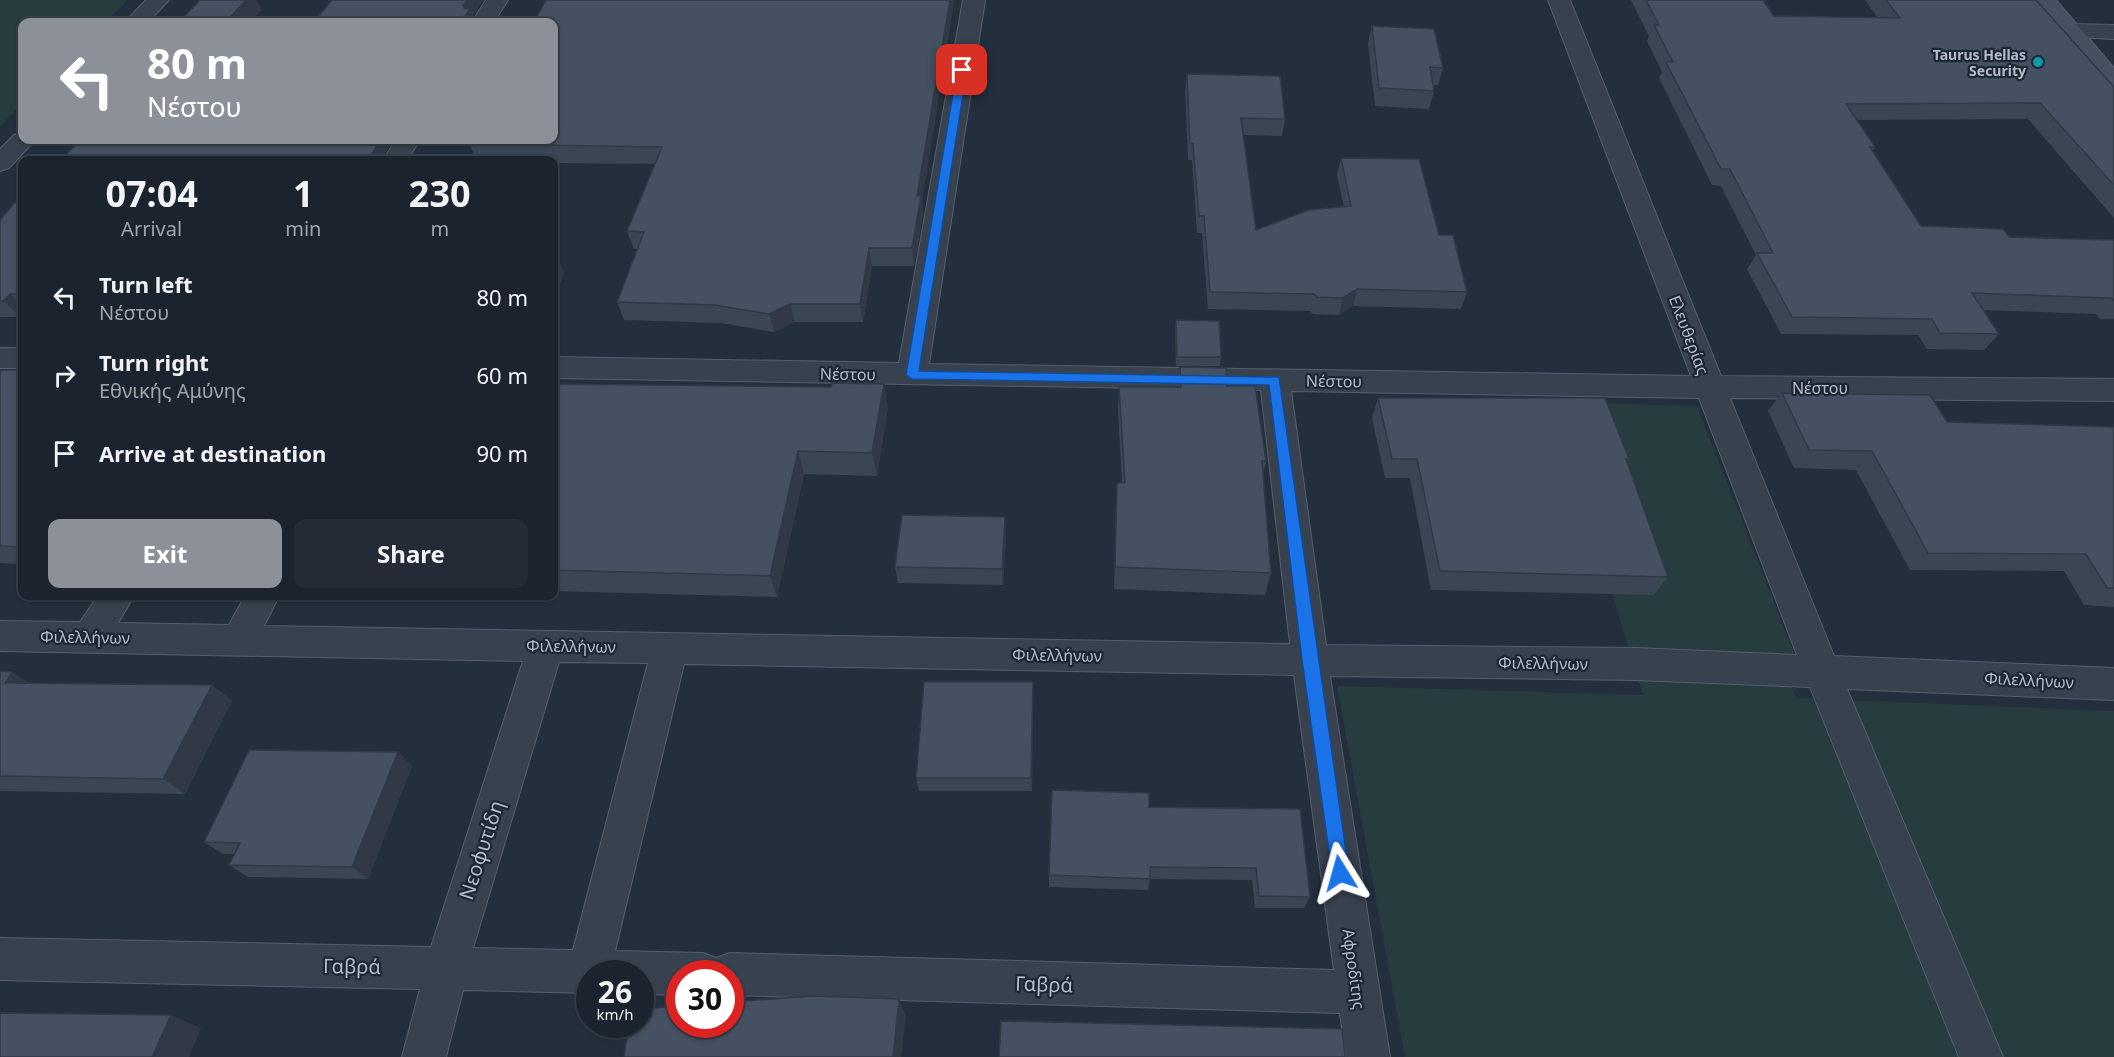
<!DOCTYPE html>
<meta charset="utf-8">
<style>
body{margin:0;font-family:"Noto Sans",sans-serif;background:#242b36;color:#f1f3f6;height:100vh;display:flex;flex-direction:column;font-size:22px;white-space:nowrap}
*{box-sizing:border-box;margin:0}
p{font-size:20px;color:#a0a4aa}
.icon{flex:none;width:33px;height:33px;fill:none;stroke:currentColor;stroke-width:2;stroke-linecap:round;stroke-linejoin:round}
.map{position:relative;flex:1;overflow:hidden}
.details{position:absolute;left:18px;top:156px;width:540px;height:444px;display:flex;flex-direction:column;background:#1b232e;border-radius:12px;box-shadow:0 2px 4px #0004,0 0 0 2px #39404a}
.details>*{flex:none}
.guide{position:absolute;left:18px;top:18px;width:540px;height:126px;border-radius:12px;box-shadow:0 2px 4px #0004,0 0 0 2px #39404a;background:#8c9099;color:#fff;overflow:hidden}
.speed{position:absolute;left:576px;top:960px;display:flex;gap:12px;font-size:30px;font-weight:700;text-align:center}
.speed>*{display:grid;place-content:center;width:78px;height:78px;border-radius:50%;background:#1b232e;box-shadow:0 2px 4px #0004,0 0 0 2px #39404a;line-height:1}
.speed small{font-size:15px;font-weight:400}
.speed .limit{border:9px solid #d22;background:#fff;color:#111}
.pin{position:absolute;display:grid;place-items:center;width:51px;height:51px;color:#fff;margin:-26px;border-radius:12px;box-shadow:0 3px 9px #0006}
.me{position:absolute;width:66px;margin:-33px;rotate:352deg;stroke-linejoin:round;filter:drop-shadow(0 0 4px #0008)}
.turn{display:flex;align-items:center;gap:21px;height:126px;padding:0 30px;font-size:27px}
.turn .icon{width:78px;height:78px;stroke-width:2.5}
.turn b{display:block;font-size:42px;line-height:51px}
.eta{display:flex;justify-content:space-evenly;align-items:center;height:102px;text-align:center}
.eta b{font-size:36px;font-weight:700;line-height:42px}
.button{display:flex;gap:12px;margin-top:auto;padding:12px 30px}
.button a{flex:1;height:69px;border-radius:12px;background:#8c9099;color:#fff;font-size:24px;font-weight:700;line-height:69px;text-align:center}
.button a+a{background:#242b36;color:#f1f3f6}
ul{padding:0;list-style:none}
li{display:flex;align-items:center;gap:18px;height:78px;padding:0 30px}
li div{flex:1}
li b{display:block;font-size:22px}
li em{font-style:normal}
.map>svg:first-child{display:block}
.green{fill:#263c3f}
.lines{fill:none;stroke-linecap:round;stroke-linejoin:round}
.street-casing{stroke:#565f6c;stroke-width:2}
.secondary-casing{stroke:#565f6c;stroke-width:2}
.street{fill:#38414e;fill-rule:evenodd}
.secondary{fill:#465061;fill-rule:evenodd}
.wall{fill:#3b4654}
.shaded-wall{fill:#303945}
.building{fill:#455162;stroke:#303945;stroke-width:1.5}
.route{fill:#1a73e8;stroke:#114b97;stroke-width:1.5}
.culture-dot{fill:#0f9aa8;stroke:#1d2633;stroke-width:2}
.labels{text-anchor:middle;dominant-baseline:central;stroke-width:4.5;stroke-linejoin:round;paint-order:stroke}
.far-poi-label{font-size:14px;font-weight:bold;fill:#b4bcc9;stroke:#1d2633;text-anchor:end}
.street-label{font-size:16px;fill:#b4bcc9;stroke:#1d2633}
.near-street-label{font-size:20px;fill:#b4bcc9;stroke:#1d2633}
</style>
<div class="map">
<svg width="2114" height="1057" viewBox="0 0 2114 1057">
<rect width="100%" height="100%" fill="#242f3e"/>
<!-- green -->
<g class="green">
<polygon points="0,0 128,0 105,22 22,22 22,104 0,126"/>
<polygon points="1553,402 1697,406 1795,656 1778,655 1796,698 2114,711 2114,1057 1405,1057 1337,686 1643,695"/>
</g>
<g class="lines">
<!-- street casing -->
<g class="street-casing">
<g id="street">
<polygon points="146,0 169,0 148,22 125,22"/>
<polygon points="486,0 508,0 494,22 472,22"/>
<path d="M963 0H985L929 364 1691 376 1548 0H1570L1721 376 2114 379V401L1730 398 1834 656 2114 668V700L1847 689 2003 1057H1959L1810 687 1636 680 1330 676 1390 1057H1346L1340 1013 730 995V974H680V995L640 994V974H590V993L463 990 446 1057H402L420 989 0 980V938L431 947 523 661 0 651V621L80 622 98 596H134L118 623 229 625 245 596H279L264 626 1290 644 1261 390 554 378V357L899 363ZM1291 391 1699 398 1797 655 1636 648 1326 645ZM559 662 648 663 573 950 473 948ZM684 664 1294 675 1334 970 730 953 716 958 703 953 615 951Z"/>
<polygon points="2067,24 2114,25 2114,39 2059,36 2056,31 2059,26"/>
<polygon points="22,133 22,140 35,140 9,168 0,171 0,149 14,135"/>
<polygon points="396,140 420,140 407,160 383,160"/>
<rect x="0" y="348" width="22" height="20"/>
</g>
</g>
<!-- secondary casing -->
<g class="secondary-casing">
<polygon id="secondary" points="2033,0 2056,0 2114,68 2114,90 2106,88"/>
</g>
<!-- street -->
<use href="#street" class="street"/>
<!-- secondary -->
<use href="#secondary" class="secondary"/>
</g>
<!-- wall -->
<g class="wall">
<polygon points="546,0 954,0 922,201 923,214 914,266 872,266 863,322 795,322 774,332 721,323 624,320 617,302 638,249 634,249 627,231 655,164 554,163 554,160 477,160 469,144"/>
<polygon points="1631,0 1763,0 1774,16 1878,18 1865,0 2036,0 2114,87 2114,218 2028,119 1857,120 1875,147 1872,152 1921,226 2009,237 2114,240 2114,319 2099,319 2096,314 1983,310 1999,334 1984,350 1927,349 1918,335 1781,334 1747,269 1756,255 1721,186 1712,185 1659,78 1662,72 1647,41 1649,36"/>
<polygon points="1372,26 1443,68 1438,85 1433,85 1434,91 1429,109 1375,106 1368,43"/>
<polygon points="1187,74 1285,119 1282,136 1243,135 1256,230 1344,207 1337,175 1341,158 1439,235 1467,292 1461,309 1353,306 1339,315 1313,314 1310,311 1208,309 1202,233 1197,233 1192,160 1188,160 1185,91"/>
<polygon points="22,194 22,313 20,317 0,317 0,220"/>
<polygon points="1176,320 1221,357 1220,366 1176,366 1175,329"/>
<polygon points="1180,367 1227,386 1266,461 1263,475 1271,573 1265,595 1114,589 1116,506 1117,483 1122,483 1118,411 1119,387 1177,387"/>
<polygon points="0,370 22,370 22,564 0,563"/>
<polygon points="554,384 888,407 877,476 804,474 777,597 554,591"/>
<polygon points="1782,393 1947,422 2114,427 2114,607 2084,605 2064,571 1910,570 1856,470 1794,468 1768,411"/>
<polygon points="1378,398 1629,459 1627,462 1668,577 1654,595 1431,590 1410,478 1385,478 1372,418"/>
<polygon points="1005,517 1006,533 1003,585 898,583 895,567"/>
<polygon points="0,671 29,683 212,685 232,701 185,794 0,791"/>
<polygon points="1033,697 1032,791 919,791 916,778"/>
<polygon points="398,752 412,766 368,879 248,877 229,865 235,854 223,854 204,842"/>
<polygon points="1149,807 1310,897 1304,908 1255,908 1252,880 1150,879 1148,890 1049,887 1049,875"/>
</g>
<!-- shaded-wall -->
<g class="shaded-wall">
<polygon points="246,0 256,0 262,10 251,22 226,22"/>
<polygon points="467,0 483,0 473,16 476,22 461,22 464,8 463,5"/>
<polygon points="950,0 954,0 922,201 923,214 914,266 912,248 917,196"/>
<polygon points="375,140 394,140 382,157 384,160 368,160 372,143"/>
<polygon points="869,248 872,266 863,322 860,304"/>
<polygon points="557,256 564,273 554,300 554,264"/>
<polygon points="1357,289 1353,306 1339,315 1343,298"/>
<polygon points="10,294 22,306 22,313 20,317 4,301"/>
<polygon points="790,304 795,322 774,332 769,314"/>
<polygon points="884,384 888,407 877,476 872,453"/>
<polygon points="798,451 804,474 777,597 770,576"/>
<polygon points="1005,517 1006,533 1003,585 1002,569"/>
<polygon points="12,672 36,688 5,683"/>
<polygon points="1033,682 1033,697 1032,791 1031,778"/>
<polygon points="212,685 232,701 185,794 163,779"/>
<polygon points="398,752 412,766 368,879 352,867"/>
<polygon points="899,999 906,1016 901,1057 893,1057"/>
<polygon points="171,1015 201,1028 189,1057 152,1057"/>
</g>
<!-- building -->
<g class="building">
<polygon points="200,0 246,0 226,22 179,22"/>
<polygon points="332,0 467,0 463,5 464,8 470,9 461,22 314,22"/>
<polygon points="546,0 950,0 917,196 921,196 912,248 869,248 860,304 790,304 769,314 715,305 617,302 644,232 627,231 662,147 469,144 471,140 554,140 554,22 534,22"/>
<polygon points="1646,0 1763,0 1774,16 1900,18 1886,0 2036,0 2114,87 2114,185 2040,103 1846,104 1875,147 1870,147 1921,226 2003,229 2009,237 2114,240 2114,301 2111,298 1972,293 1999,334 1940,333 1932,319 1792,317 1757,253 1773,253 1730,169 1721,169 1666,62 1673,62 1654,25 1659,25"/>
<polygon points="1372,26 1434,29 1443,68 1430,67 1434,91 1379,88"/>
<polygon points="1187,74 1280,76 1285,119 1241,118 1256,230 1309,210 1351,206 1341,158 1419,159 1439,235 1453,235 1467,292 1357,289 1343,298 1317,297 1314,294 1210,292 1204,216 1199,216 1193,144 1190,143"/>
<polygon points="80,140 375,140 372,143 377,146 368,160 61,160"/>
<polygon points="22,194 22,294 10,294 4,301 0,301 0,220"/>
<polygon points="554,256 557,256 554,264"/>
<polygon points="1176,320 1219,321 1221,357 1177,357"/>
<polygon points="1180,367 1226,368 1227,386 1255,386 1266,461 1262,461 1271,573 1115,567 1117,483 1125,483 1119,387 1181,387"/>
<polygon points="0,370 22,370 22,547 0,546"/>
<polygon points="832,383 884,384 872,453 798,451 770,576 554,570 554,498 558,487 554,487 554,384 831,387"/>
<polygon points="1782,393 1930,395 1947,422 2114,427 2114,588 2107,588 2086,554 1928,553 1872,451 1809,450"/>
<polygon points="1378,398 1605,398 1629,459 1626,459 1668,577 1440,571 1417,459 1392,459"/>
<polygon points="902,515 1005,517 1002,569 895,567"/>
<polygon points="0,671 12,672 5,683 212,685 163,779 0,776"/>
<polygon points="924,682 1033,682 1031,778 916,778"/>
<polygon points="249,750 398,752 352,867 229,865 240,843 204,842"/>
<polygon points="1052,790 1149,793 1149,807 1300,809 1310,897 1259,896 1256,868 1150,867 1150,879 1049,875"/>
<polygon points="814,996 899,999 893,1057 624,1057 629,1024 640,1024 640,1009 680,1006 680,1024 730,1024 730,1002"/>
<polygon points="0,1013 171,1015 152,1057 0,1057"/>
<polygon points="1001,1021 1342,1029 1345,1057 999,1057"/>
</g>
<!-- route -->
<polygon class="route" points="962,67 967,70 919,371 1279,377 1349,873 1346,879 1340,881 1334,879 1332,873 1302,660 1269,385 912,379 906,375 957,70"/>
<!-- markers -->
<circle class="culture-dot" cx="2038" cy="62" r="6"/>
<g class="labels">
<!-- far-poi labels -->
<g class="far-poi-label">
<text x="2026" y="54">Taurus Hellas<tspan x="2026" dy="16">Security</tspan></text>
</g>
<!-- street labels -->
<g class="street-label">
<text transform="translate(1689 335) rotate(69)">Ελευθερίας</text>
<text transform="translate(848 374) rotate(1)">Νέστου</text>
<text transform="translate(1334 381) rotate(1)">Νέστου</text>
<text x="1820" y="388">Νέστου</text>
<text transform="translate(85 637) rotate(1)">Φιλελλήνων</text>
<text transform="translate(571 646) rotate(1)">Φιλελλήνων</text>
<text transform="translate(1057 655) rotate(1)">Φιλελλήνων</text>
<text transform="translate(1543 663) rotate(1)">Φιλελλήνων</text>
<text transform="translate(2029 680) rotate(3)">Φιλελλήνων</text>
<text transform="translate(1354 969) rotate(82)">Αφροδίτης</text>
</g>
<!-- near-street labels -->
<g class="near-street-label">
<text transform="translate(481 850) rotate(-72)">Νεοφυτίδη</text>
<text transform="translate(352 966) rotate(1)">Γαβρά</text>
<text transform="translate(1044 984) rotate(2)">Γαβρά</text>
</g>
</g>
</svg>
<div class="speed"><div>26<small>km/h</small></div><div class="limit">30</div></div>
<div class="pin" style="left:962px;top:70px;background:#d93025"><svg class="icon" aria-label="arrive" viewBox="0 0 24 24"><path d="M6 21V4h12l-3 4 3 4H6"/></svg></div>
<svg class="me" style="left:1340px;top:873px" viewBox="-20 -20 40 40"><path d="M0-17L14 15 0 8-14 15z" fill="#1a73e8" stroke="#fff" stroke-width="4"/></svg>
<div class="guide">
<div class="turn"><svg class="icon" aria-label="left" viewBox="0 0 24 24"><path d="M17 20v-9H6M10 6l-5 5 5 5"/></svg><div><b>80 m</b>Νέστου</div></div>
</div>
<section class="details">
<div class="eta">
<div><b>07:04</b><p>Arrival</p></div>
<div><b>1</b><p>min</p></div>
<div><b>230</b><p>m</p></div>
</div>
<ul>
<li><svg class="icon" aria-label="left" viewBox="0 0 24 24"><path d="M17 20v-9H6M10 6l-5 5 5 5"/></svg><div><b>Turn left</b><p>Νέστου</p></div><em>80 m</em></li>
<li><svg class="icon" aria-label="right" viewBox="0 0 24 24"><path d="M7 20v-9h11M14 6l5 5-5 5"/></svg><div><b>Turn right</b><p>Εθνικής Αμύνης</p></div><em>60 m</em></li>
<li><svg class="icon" aria-label="arrive" viewBox="0 0 24 24"><path d="M6 21V4h12l-3 4 3 4H6"/></svg><div><b>Arrive at destination</b></div><em>90 m</em></li>
</ul>
<div class="button"><a>Exit</a><a>Share</a></div>
</section>
</div>
